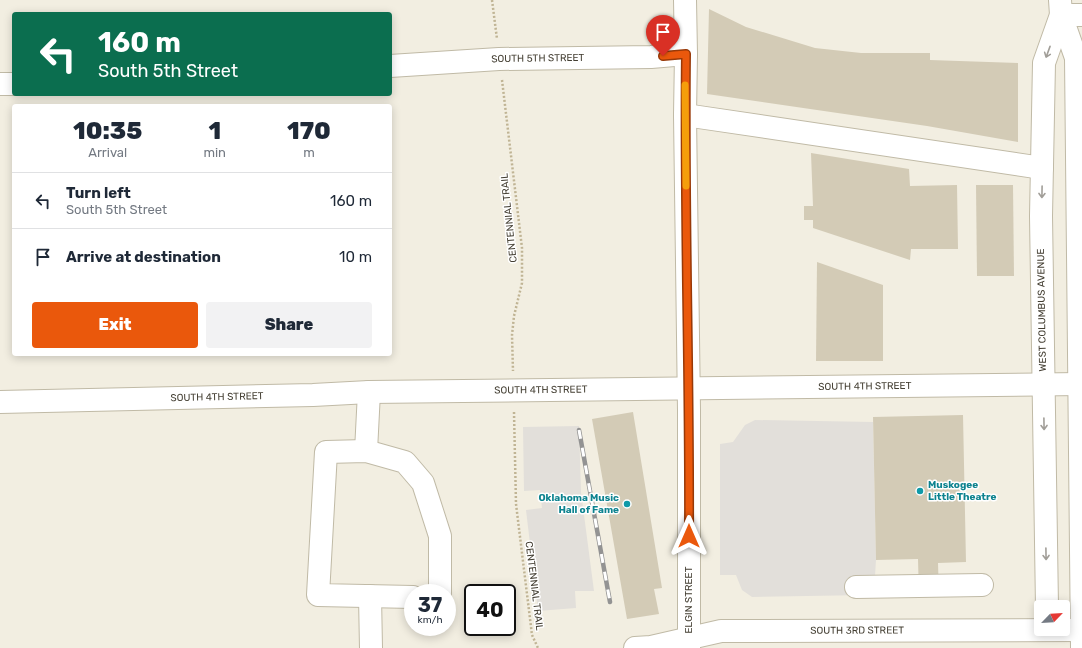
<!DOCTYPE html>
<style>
body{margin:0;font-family:Rubik,sans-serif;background:#f2f2f3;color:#1f2937;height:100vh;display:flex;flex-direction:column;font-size:15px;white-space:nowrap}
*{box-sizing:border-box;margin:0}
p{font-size:13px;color:#747a83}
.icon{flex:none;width:22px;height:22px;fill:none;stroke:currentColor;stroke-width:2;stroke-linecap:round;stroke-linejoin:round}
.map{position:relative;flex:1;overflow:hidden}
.drawer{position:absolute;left:12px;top:104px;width:380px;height:252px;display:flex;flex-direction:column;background:#fff;border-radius:4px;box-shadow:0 2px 10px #0003}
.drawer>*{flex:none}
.banner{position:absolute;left:12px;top:12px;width:380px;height:84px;border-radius:4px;box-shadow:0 2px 10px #0003;background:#0b6e4f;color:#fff;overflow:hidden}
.needle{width:26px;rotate:65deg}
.controls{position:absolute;left:1034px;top:600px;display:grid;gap:8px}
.controls a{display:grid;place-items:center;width:36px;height:36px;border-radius:4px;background:#fff;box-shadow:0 2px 10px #0003;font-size:20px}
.speed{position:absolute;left:404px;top:584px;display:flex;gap:8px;font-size:20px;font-weight:700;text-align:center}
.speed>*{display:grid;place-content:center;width:52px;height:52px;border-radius:50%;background:#fff;box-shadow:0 2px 10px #0003;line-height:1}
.speed small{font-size:10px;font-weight:400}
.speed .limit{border:2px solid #111;border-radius:6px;background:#fff;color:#111}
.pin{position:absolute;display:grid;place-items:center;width:34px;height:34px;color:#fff;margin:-41px -17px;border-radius:50% 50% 50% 0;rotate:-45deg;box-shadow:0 0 4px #0007}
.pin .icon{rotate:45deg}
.me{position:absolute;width:44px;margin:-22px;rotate:0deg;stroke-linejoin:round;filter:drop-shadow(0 0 3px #0008)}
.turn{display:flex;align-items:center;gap:14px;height:84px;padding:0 20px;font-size:18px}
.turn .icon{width:52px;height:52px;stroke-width:2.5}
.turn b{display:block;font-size:28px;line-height:34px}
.eta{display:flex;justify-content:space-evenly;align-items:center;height:68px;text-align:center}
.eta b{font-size:24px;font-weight:800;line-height:28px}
.action{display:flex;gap:8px;margin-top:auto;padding:8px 20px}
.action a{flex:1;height:46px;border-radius:4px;background:#ea580c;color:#fff;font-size:16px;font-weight:800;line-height:46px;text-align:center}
.action a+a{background:#f2f2f3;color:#1f2937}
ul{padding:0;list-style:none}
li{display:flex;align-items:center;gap:12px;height:56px;padding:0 20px;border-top:1px solid #e0e1e3}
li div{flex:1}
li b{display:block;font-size:15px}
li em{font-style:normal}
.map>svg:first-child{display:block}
.parking{fill:#e2dfda}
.building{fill:#d3cbb6}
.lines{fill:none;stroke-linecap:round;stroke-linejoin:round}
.minor-casing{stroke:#c0baa6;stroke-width:24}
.path{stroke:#c0b494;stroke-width:2.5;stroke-dasharray:2 2;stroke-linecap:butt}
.minor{stroke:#fff;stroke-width:22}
.rail-casing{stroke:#939393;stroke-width:4.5}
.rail{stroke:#fff;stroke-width:3;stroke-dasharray:9;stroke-linecap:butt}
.oneway{stroke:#a19e98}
.route-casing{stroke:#983908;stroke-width:10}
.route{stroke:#ea580c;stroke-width:7}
.slow{stroke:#f59e0b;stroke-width:7}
.culture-dot{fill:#0f9aa8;stroke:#fff;stroke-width:1.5}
.labels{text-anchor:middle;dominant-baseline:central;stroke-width:3;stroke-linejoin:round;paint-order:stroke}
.street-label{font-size:10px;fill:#433e32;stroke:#fff}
.culture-label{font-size:10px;font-weight:bold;fill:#0d838f;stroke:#fff;text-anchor:start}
</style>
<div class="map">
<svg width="1082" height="648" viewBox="0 0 1082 648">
<rect width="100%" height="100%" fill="#f2eee1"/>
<!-- parking -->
<g class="parking">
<polygon points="755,420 873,422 876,560 874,592 867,595 752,597 742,590 736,575 720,575 720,444 733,442 745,425"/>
<polygon points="579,426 581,492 594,591 575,591 576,608 538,611 526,510 542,508 540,490 524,491 523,427"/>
</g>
<!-- building -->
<g class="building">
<polygon points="709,9 746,27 815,48 861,53 930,53 930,60 1018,63 1018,142 927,126 707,94"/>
<polygon points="811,153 909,169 910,186 957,185 958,249 911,249 910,260 813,228 813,220 804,220 804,206 813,206"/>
<polygon points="976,185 1013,185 1014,276 977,276"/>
<polygon points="817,262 883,285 883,361 816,361"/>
<polygon points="633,412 662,588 654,589 659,614 627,619 592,419"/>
<polygon points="963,415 966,562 938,563 939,596 919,596 918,559 876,560 873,417"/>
</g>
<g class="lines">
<!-- minor casing -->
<g class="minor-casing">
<g id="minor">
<polyline points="685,0 686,54 685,115 689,410 689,648"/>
<polyline points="1060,0 1061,15 1076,58 1082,648"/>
<polyline points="1061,15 1082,15"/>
<path id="s1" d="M390 66 499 59 651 57 686 54"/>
<polyline points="0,84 14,84"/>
<polyline points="685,115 1042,168"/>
<path id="s2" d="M0 402 313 395 369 392 1082 384"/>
<polyline points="366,451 369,392"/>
<polyline points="856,587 982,585"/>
<polyline points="370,596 371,648"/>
<polyline points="413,597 318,595 326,452 366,451 405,462 423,483 440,536 440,593"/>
<polyline points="1047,607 1041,216 1044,63 1061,15"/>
<path id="s3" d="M635 648 651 647 721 631 1082 630"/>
</g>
</g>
<!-- path -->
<g class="path">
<polyline points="492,0 497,39"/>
<polyline points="502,80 522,248 522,283 514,316 512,335 513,371"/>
<polyline points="514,412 516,504 532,635 538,648"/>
</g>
<!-- minor -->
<use href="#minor" class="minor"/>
<!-- rail casing -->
<g class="rail-casing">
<polyline id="rail" points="579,430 610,602"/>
</g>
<!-- rail -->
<use href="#rail" class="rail"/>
</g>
<!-- one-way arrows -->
<defs><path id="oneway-shaft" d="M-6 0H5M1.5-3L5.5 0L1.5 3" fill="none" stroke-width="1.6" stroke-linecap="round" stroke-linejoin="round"/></defs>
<g class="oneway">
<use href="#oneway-shaft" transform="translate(1048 52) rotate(110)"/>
<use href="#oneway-shaft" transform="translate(1042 192) rotate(91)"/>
<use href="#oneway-shaft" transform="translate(1044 424) rotate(89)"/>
<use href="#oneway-shaft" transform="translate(1046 554) rotate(89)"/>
</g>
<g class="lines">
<!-- route casing -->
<g class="route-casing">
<path id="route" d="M663 56 686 54C684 214 690 375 689 536"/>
</g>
<!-- route -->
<use href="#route" class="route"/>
<!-- slow -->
<polyline class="slow" points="685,85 686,186"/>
</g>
<!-- markers -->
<g class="culture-dot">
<circle cx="920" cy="491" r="4"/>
<circle cx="627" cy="504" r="4"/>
</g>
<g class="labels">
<!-- street labels -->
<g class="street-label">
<text stroke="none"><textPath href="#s1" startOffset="148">SOUTH 5TH STREET</textPath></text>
<text transform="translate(509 218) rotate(-96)">CENTENNIAL TRAIL</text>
<text transform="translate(1042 310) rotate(-91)">WEST COLUMBUS AVENUE</text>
<text stroke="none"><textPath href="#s2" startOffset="865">SOUTH 4TH STREET</textPath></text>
<text stroke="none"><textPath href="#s2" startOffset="541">SOUTH 4TH STREET</textPath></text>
<text stroke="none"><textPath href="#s2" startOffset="217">SOUTH 4TH STREET</textPath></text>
<text transform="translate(534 586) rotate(83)">CENTENNIAL TRAIL</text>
<text transform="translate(689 600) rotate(-90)">ELGIN STREET</text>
<text stroke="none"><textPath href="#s3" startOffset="224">SOUTH 3RD STREET</textPath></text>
</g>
<!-- culture labels -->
<g class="culture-label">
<text x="928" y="485">Muskogee<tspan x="928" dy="12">Little Theatre</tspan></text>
<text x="619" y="498" text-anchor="end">Oklahoma Music<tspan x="619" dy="12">Hall of Fame</tspan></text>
</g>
</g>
</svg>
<div class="controls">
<a><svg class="needle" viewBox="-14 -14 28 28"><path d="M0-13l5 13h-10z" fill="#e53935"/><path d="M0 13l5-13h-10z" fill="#747a83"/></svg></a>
</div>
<div class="speed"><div>37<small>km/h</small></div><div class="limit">40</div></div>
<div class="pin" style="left:663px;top:56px;background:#d93025"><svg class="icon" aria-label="arrive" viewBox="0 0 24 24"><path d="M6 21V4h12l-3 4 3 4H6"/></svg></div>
<svg class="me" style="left:689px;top:536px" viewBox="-20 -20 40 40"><path d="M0-17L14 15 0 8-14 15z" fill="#ea580c" stroke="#fff" stroke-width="4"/></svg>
<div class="banner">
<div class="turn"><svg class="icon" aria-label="left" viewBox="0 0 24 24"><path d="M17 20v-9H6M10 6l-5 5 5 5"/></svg><div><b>160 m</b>South 5th Street</div></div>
</div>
<section class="drawer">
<div class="eta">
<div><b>10:35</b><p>Arrival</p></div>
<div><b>1</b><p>min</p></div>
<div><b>170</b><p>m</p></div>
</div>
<ul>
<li><svg class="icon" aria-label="left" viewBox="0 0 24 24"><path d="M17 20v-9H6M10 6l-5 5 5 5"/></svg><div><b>Turn left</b><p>South 5th Street</p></div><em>160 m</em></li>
<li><svg class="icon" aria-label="arrive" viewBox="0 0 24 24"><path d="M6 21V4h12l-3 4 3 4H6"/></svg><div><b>Arrive at destination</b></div><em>10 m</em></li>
</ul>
<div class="action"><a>Exit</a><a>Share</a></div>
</section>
</div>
